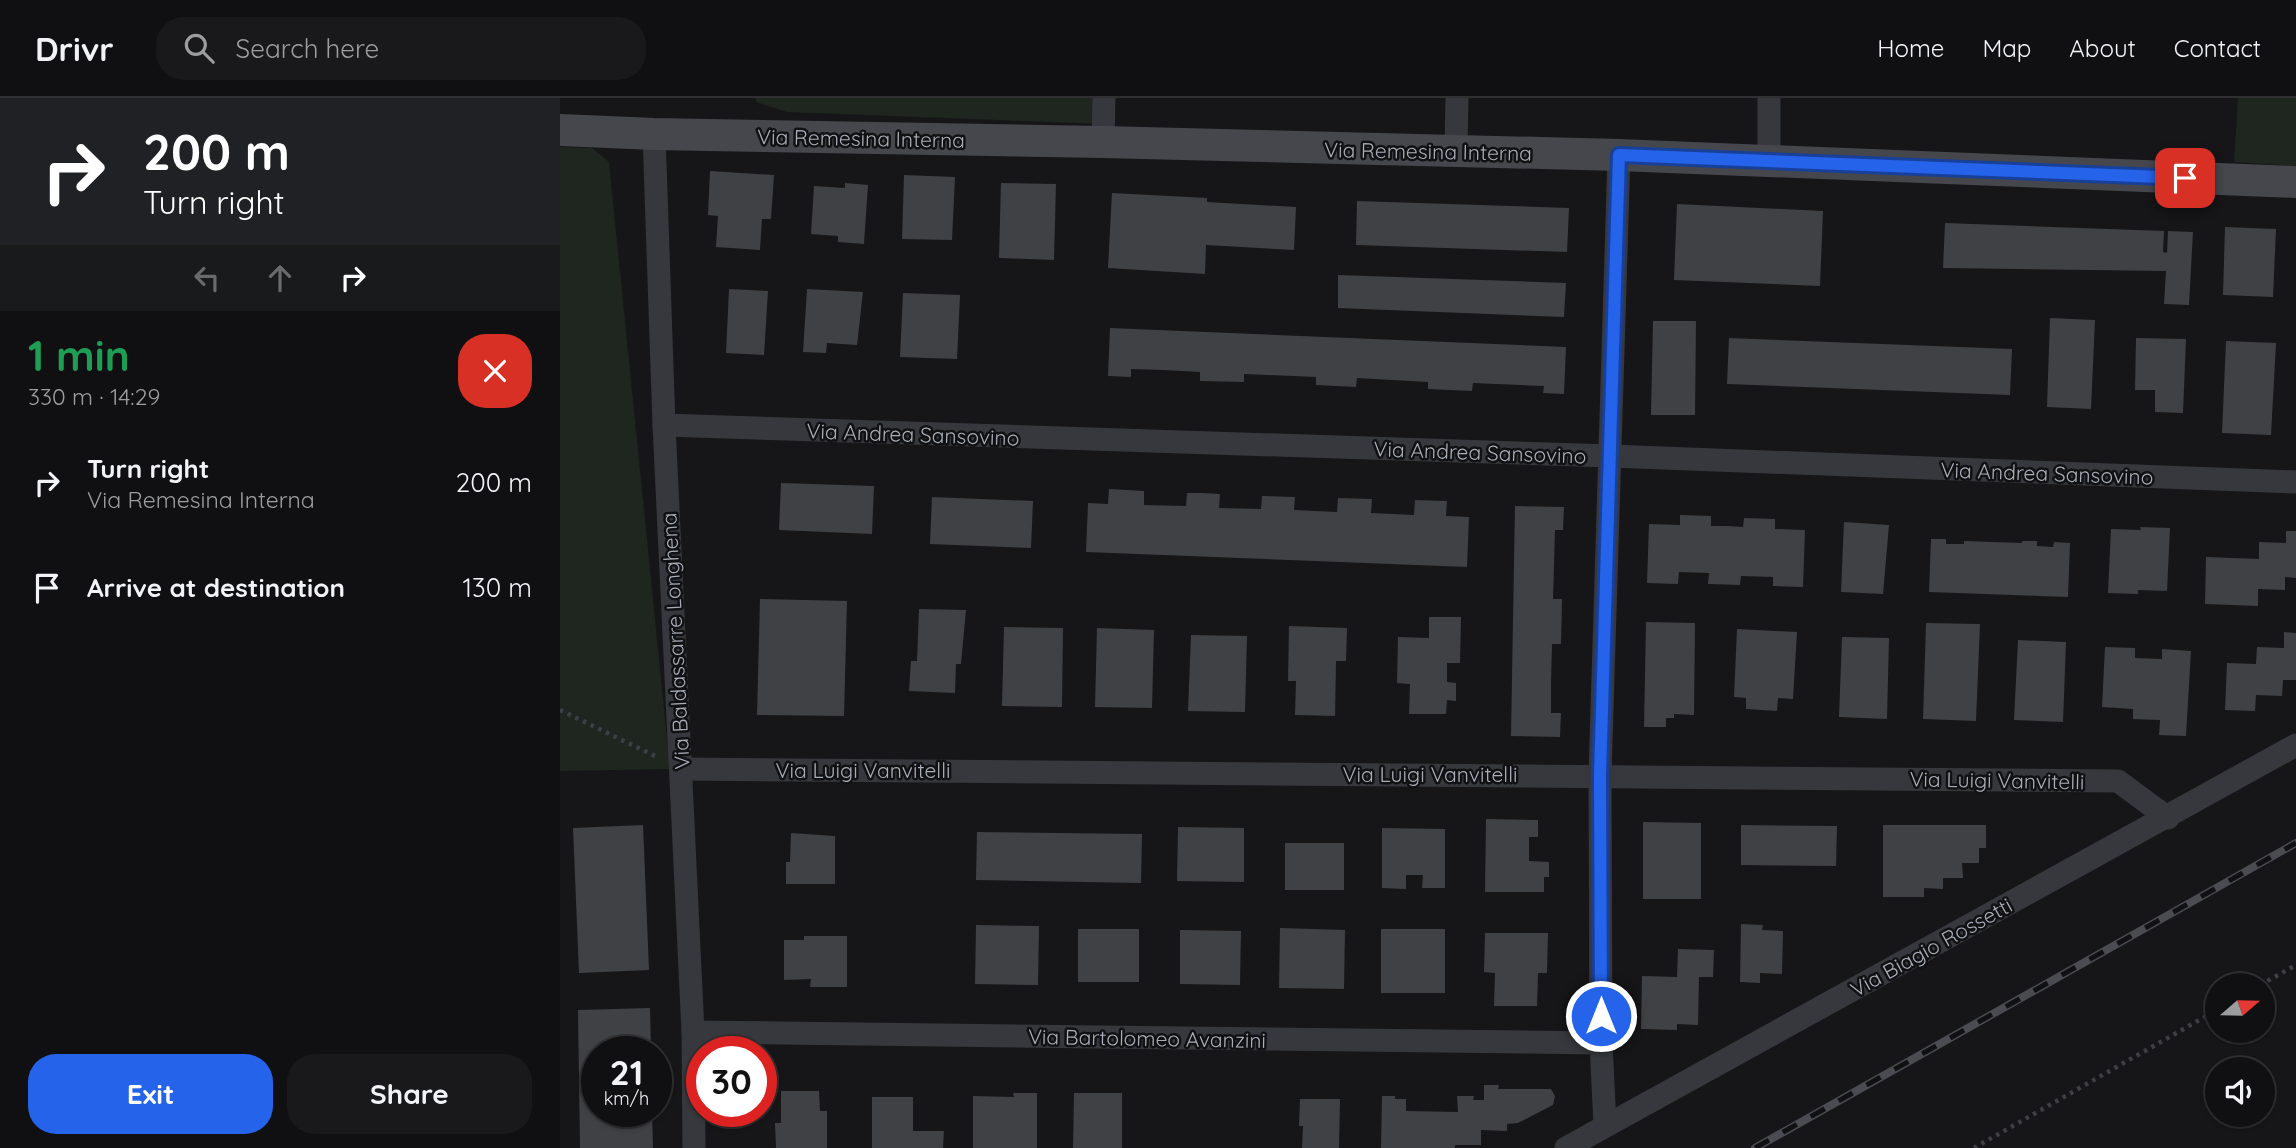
<!DOCTYPE html>
<meta charset="utf-8">
<style>
body{margin:0;font-family:Quicksand,sans-serif;background:#19191b;color:#f1f3f6;height:100vh;display:flex;flex-direction:column;font-size:26px;white-space:nowrap}
*{box-sizing:border-box;margin:0}
p{font-size:23px;color:#9c9d9f}
.icon{flex:none;width:38px;height:38px;fill:none;stroke:currentColor;stroke-width:2;stroke-linecap:round;stroke-linejoin:round}
.map{position:relative;flex:1;overflow:hidden}
.drawer{display:flex;flex-direction:column;background:#101012;width:560px}
.drawer>*{flex:none}
.guide{background:#202124;color:#fff;overflow:hidden}
.needle{width:46px;rotate:70deg}
.controls{position:absolute;left:1645px;top:875px;display:grid;gap:14px}
.controls a{display:grid;place-items:center;width:70px;height:70px;border-radius:50%;background:#101012;box-shadow:0 2px 5px #0004,0 0 0 2px #303032;font-size:35px}
.speed{position:absolute;left:21px;top:938px;display:flex;gap:14px;font-size:35px;font-weight:700;text-align:center}
.speed>*{display:grid;place-content:center;width:91px;height:91px;border-radius:50%;background:#101012;box-shadow:0 2px 5px #0004,0 0 0 2px #303032;line-height:1}
.speed small{font-size:18px;font-weight:400}
.speed .limit{border:10px solid #d22;background:#fff;color:#111}
.pin{position:absolute;display:grid;place-items:center;width:60px;height:60px;color:#fff;margin:-30px;border-radius:14px;box-shadow:0 4px 10px #0006}
.me{position:absolute;width:77px;margin:-38px;rotate:0deg;stroke-linejoin:round;filter:drop-shadow(0 0 5px #0008)}
.turn{display:flex;align-items:center;gap:24px;height:147px;padding:0 28px;font-size:32px}
.turn .icon{width:91px;height:91px;stroke-width:2.5}
.turn b{display:block;font-size:49px;line-height:60px}
.lanes{display:flex;align-items:center;height:66px;padding:0 28px;background:#0003;justify-content:center;gap:35px;direction:ltr}
.lanes .off{opacity:.35}
.round{display:grid;place-items:center;flex:none;width:74px;height:74px;border-radius:28px;background:#19191b}
.summary{display:flex;align-items:center;justify-content:space-between;height:119px;padding:0 28px}
h1{font-size:42px;font-weight:700;line-height:52px;color:#1e9e55}
.button{display:flex;gap:14px;margin-top:auto;padding:14px 28px}
.button a{flex:1;height:80px;border-radius:28px;background:#2563eb;color:#fff;font-size:28px;font-weight:700;line-height:80px;text-align:center}
.button a+a{background:#19191b;color:#f1f3f6}
ul{padding:0;list-style:none}
li{display:flex;align-items:center;gap:21px;height:105px;padding:0 28px}
li div{flex:1}
li b{display:block;font-size:26px}
li em{font-style:normal}
header{display:flex;align-items:center;gap:42px;box-sizing:border-box;height:98px;padding:0 35px;background:#101012;border-bottom:2px solid #303032}
header strong{font-size:33px}
nav{display:flex;gap:38px;margin-inline-start:auto;font-size:24px}
.search{width:490px;height:63px;background:#19191b;display:flex;align-items:center;gap:18px;box-sizing:border-box;padding:0 24px;border-radius:28px;color:#9c9d9f;font-size:26px}
main{display:flex;flex:1;min-height:0}
.map>svg:first-child{display:block}
.green{fill:#1e261f}
.building{fill:#404145}
.lines{fill:none;stroke-linecap:round;stroke-linejoin:round}
.path{stroke:#3d3f44;stroke-width:4.5;stroke-dasharray:3.5 5;stroke-linecap:butt}
.street{stroke:#37383d;stroke-width:23}
.secondary{stroke:#45474d;stroke-width:32}
.rail-casing{stroke:#4a4c52;stroke-width:8}
.rail{stroke:#111113;stroke-width:5;stroke-dasharray:16;stroke-linecap:butt}
.route-casing{stroke:#184099;stroke-width:18}
.route{stroke:#2563eb;stroke-width:12}
.labels{text-anchor:middle;dominant-baseline:central;stroke-width:5;stroke-linejoin:round;paint-order:stroke}
.street-label{font-size:21px;fill:#a8adb8;stroke:#111113}
</style>
<header>
<strong>Drivr</strong>
<div class="search"><svg class="icon" aria-label="search" viewBox="0 0 24 24"><circle cx="10" cy="10" r="6"/><path d="M15 15l6 6"/></svg>Search here</div>
<nav><a>Home</a><a>Map</a><a>About</a><a>Contact</a></nav>
</header>
<main>
<section class="drawer">
<div class="guide">
<div class="turn"><svg class="icon" aria-label="right" viewBox="0 0 24 24"><path d="M7 20v-9h11M14 6l5 5-5 5"/></svg><div><b>200 m</b>Turn right</div></div>
<div class="lanes"><svg class="icon off" aria-label="left" viewBox="0 0 24 24"><path d="M17 20v-9H6M10 6l-5 5 5 5"/></svg><svg class="icon off" aria-label="ahead" viewBox="0 0 24 24"><path d="M12 20V5M6 11l6-6 6 6"/></svg><svg class="icon" aria-label="right" viewBox="0 0 24 24"><path d="M7 20v-9h11M14 6l5 5-5 5"/></svg></div>
</div>
<div class="summary"><div><h1>1 min</h1><p>330 m · 14:29</p></div><a class="round" style="background:#d93025;color:#fff"><svg class="icon" aria-label="close" viewBox="0 0 24 24"><path d="M6 6l12 12M18 6L6 18"/></svg></a></div>
<ul>
<li><svg class="icon" aria-label="right" viewBox="0 0 24 24"><path d="M7 20v-9h11M14 6l5 5-5 5"/></svg><div><b>Turn right</b><p>Via Remesina Interna</p></div><em>200 m</em></li>
<li><svg class="icon" aria-label="arrive" viewBox="0 0 24 24"><path d="M6 21V4h12l-3 4 3 4H6"/></svg><div><b>Arrive at destination</b></div><em>130 m</em></li>
</ul>
<div class="button"><a>Exit</a><a>Share</a></div>
</section>
<div class="map">
<svg width="1736" height="1050" viewBox="0 0 1736 1050">
<rect width="100%" height="100%" fill="#161618"/>
<!-- green -->
<g class="green">
<polygon points="196,0 546,0 545,26 227,14 196,4"/>
<polygon points="1678,0 1736,0 1736,68 1674,64"/>
<polygon points="0,49 32,50 49,64 110,671 0,673"/>
</g>
<!-- building -->
<g class="building">
<polygon points="150,73 214,77 211,121 202,121 200,152 156,149 158,118 148,117"/>
<polygon points="344,77 395,79 392,142 342,141"/>
<polygon points="285,85 308,87 304,146 278,144 278,138 251,136 254,88 285,90"/>
<polygon points="441,85 496,86 494,162 439,160"/>
<polygon points="552,95 647,100 647,104 736,109 734,152 646,147 645,176 548,170"/>
<polygon points="797,103 1009,110 1007,154 796,147"/>
<polygon points="1117,106 1263,113 1260,188 1114,182"/>
<polygon points="1385,125 1604,133 1603,154 1607,155 1608,133 1633,134 1629,207 1604,206 1606,173 1383,170"/>
<polygon points="1665,129 1716,131 1713,199 1663,197"/>
<polygon points="778,177 1006,185 1004,219 778,210"/>
<polygon points="169,191 208,193 204,257 166,255"/>
<polygon points="247,191 303,194 297,247 267,245 266,255 243,254"/>
<polygon points="343,195 400,197 397,261 340,259"/>
<polygon points="1490,220 1535,222 1531,311 1487,309"/>
<polygon points="1093,223 1136,223 1135,317 1091,317"/>
<polygon points="550,230 1006,249 1004,296 983,295 984,288 913,285 912,293 868,291 868,284 797,280 796,289 756,287 756,279 684,276 684,284 640,283 640,274 604,272 571,271 571,279 548,278"/>
<polygon points="1169,240 1452,251 1450,297 1167,286"/>
<polygon points="1576,240 1626,241 1623,315 1595,314 1595,292 1575,292"/>
<polygon points="1666,243 1716,245 1711,337 1662,335"/>
<polygon points="221,385 314,388 312,436 219,432"/>
<polygon points="549,391 584,393 584,407 626,408 627,395 642,395 660,396 659,410 701,411 702,398 735,399 734,412 755,413 777,414 778,400 812,401 811,415 854,417 855,402 887,403 886,418 909,419 907,469 526,454 528,405 548,406"/>
<polygon points="372,399 473,403 471,450 370,446"/>
<polygon points="955,408 1004,409 1003,432 995,432 993,501 1002,501 1001,546 992,546 991,583 991,615 1001,615 1000,639 951,638"/>
<polygon points="1120,417 1151,418 1151,428 1167,428 1183,429 1184,420 1215,421 1215,431 1245,432 1243,489 1213,488 1213,479 1181,478 1180,487 1148,486 1149,475 1119,474 1118,486 1087,485 1089,426 1120,427"/>
<polygon points="1284,424 1329,427 1323,496 1281,494"/>
<polygon points="1580,429 1610,430 1607,493 1578,492 1578,496 1548,495 1551,431 1581,432"/>
<polygon points="1726,433 1736,433 1736,480 1725,479 1725,492 1698,491 1698,508 1645,506 1646,459 1699,461 1699,444 1726,445"/>
<polygon points="1371,441 1386,441 1386,446 1404,446 1404,443 1462,445 1462,443 1477,443 1477,448 1493,449 1494,444 1510,445 1508,499 1369,494"/>
<polygon points="200,501 287,503 284,618 197,617"/>
<polygon points="359,511 406,512 401,566 396,566 395,595 349,593 351,563 357,563"/>
<polygon points="869,519 901,519 900,565 887,565 887,584 896,585 896,603 887,602 886,616 849,616 850,586 837,585 838,539 869,540"/>
<polygon points="1086,524 1135,525 1134,617 1114,616 1114,620 1106,620 1106,629 1084,629"/>
<polygon points="1366,525 1420,526 1416,623 1363,621"/>
<polygon points="729,528 787,530 786,563 776,563 775,618 735,617 736,583 728,583"/>
<polygon points="444,529 503,530 502,609 442,608"/>
<polygon points="537,530 594,532 592,610 535,609"/>
<polygon points="1177,531 1237,534 1233,601 1218,600 1217,613 1186,611 1186,600 1174,599"/>
<polygon points="1724,534 1736,535 1736,582 1723,582 1722,598 1696,597 1695,613 1665,612 1667,565 1696,566 1697,549 1724,550"/>
<polygon points="631,537 687,538 685,614 628,613"/>
<polygon points="1282,539 1329,540 1327,621 1279,619"/>
<polygon points="1458,542 1506,544 1503,624 1454,622"/>
<polygon points="1545,549 1575,550 1575,560 1602,561 1602,551 1631,553 1626,638 1599,637 1600,622 1573,621 1573,611 1542,609"/>
<polygon points="926,721 978,722 978,739 969,739 969,763 989,764 989,779 984,779 984,794 925,794"/>
<polygon points="1083,724 1141,725 1141,801 1083,801"/>
<polygon points="83,727 89,872 19,875 13,730"/>
<polygon points="1181,727 1277,728 1276,768 1181,767"/>
<polygon points="1323,727 1426,727 1426,750 1419,750 1419,765 1402,765 1403,780 1383,780 1383,791 1364,790 1364,799 1323,799"/>
<polygon points="618,729 684,730 684,784 617,783"/>
<polygon points="822,730 885,731 885,790 862,790 863,777 846,777 846,791 822,790"/>
<polygon points="417,734 582,736 581,785 416,782"/>
<polygon points="231,735 275,738 275,786 226,786 226,764 230,764"/>
<rect x="725" y="745" width="59" height="47"/>
<polygon points="1181,826 1203,827 1202,832 1223,833 1222,876 1200,875 1200,885 1180,884"/>
<polygon points="416,827 479,828 478,887 415,886"/>
<polygon points="720,830 785,832 784,891 719,890"/>
<rect x="518" y="831" width="61" height="53"/>
<rect x="821" y="831" width="64" height="64"/>
<polygon points="620,832 681,833 680,887 620,886"/>
<polygon points="925,835 988,835 987,875 978,875 977,908 934,908 935,875 924,874"/>
<polygon points="244,838 287,838 287,889 250,889 251,881 224,882 224,842 244,842"/>
<polygon points="1118,851 1154,852 1153,879 1139,879 1138,927 1117,926 1117,932 1081,931 1082,878 1117,879"/>
<polygon points="90,910 91,954 37,954 37,1013 92,1013 93,1050 20,1050 18,912"/>
<polygon points="924,987 939,987 938,991 991,991 995,998 993,1007 958,1025 947,1026 947,1033 921,1032 921,1047 895,1047 895,1050 821,1050 822,998 835,998 835,1001 846,1001 846,1013 898,1014 897,998 914,998 913,1002 924,1002"/>
<polygon points="221,993 259,993 260,1013 267,1013 267,1050 216,1050 215,1025 221,1025"/>
<polygon points="453,995 477,995 477,1050 413,1050 413,998 454,999"/>
<polygon points="514,995 562,995 562,1050 513,1050"/>
<polygon points="312,999 353,999 353,1033 384,1033 383,1050 312,1050"/>
<polygon points="740,1001 780,1001 779,1050 742,1050 743,1028 739,1028"/>
</g>
<g class="lines">
<!-- path -->
<g class="path">
<polyline points="0,612 97,659"/>
<polyline points="1700,887 1736,867"/>
<polyline points="1414,1050 1657,912"/>
</g>
<!-- street -->
<g class="street">
<polyline points="1209,0 1209,64"/>
<polyline points="94,36 104,327 133,934 134,1050"/>
<polyline points="543,44 544,0"/>
<polyline points="896,53 897,0"/>
<polyline points="104,327 1051,358 1736,384"/>
<polyline points="121,671 1558,683 1608,720"/>
<polyline points="133,934 1041,945"/>
<polyline points="1045,1027 1041,945 1040,677 1059,57"/>
<polyline points="1006,1050 1736,647"/>
</g>
<!-- secondary -->
<polyline class="secondary" points="0,32 94,36 543,44 1059,57 1736,84"/>
<!-- rail casing -->
<g class="rail-casing">
<polyline id="rail" points="1195,1050 1736,745"/>
</g>
<!-- rail -->
<use href="#rail" class="rail"/>
</g>
<g class="lines">
<!-- route casing -->
<g class="route-casing">
<polyline id="route" points="1041,918 1040,677 1059,57 1625,80"/>
</g>
<!-- route -->
<use href="#route" class="route"/>
</g>
<g class="labels">
<!-- street labels -->
<g class="street-label">
<text transform="translate(301 40) rotate(1)">Via Remesina Interna</text>
<text transform="translate(868 53) rotate(1)">Via Remesina Interna</text>
<text transform="translate(353 336) rotate(2)">Via Andrea Sansovino</text>
<text transform="translate(920 354) rotate(2)">Via Andrea Sansovino</text>
<text transform="translate(1487 375) rotate(2)">Via Andrea Sansovino</text>
<text transform="translate(115 543) rotate(-93)">Via Baldassarre Longhena</text>
<text x="303" y="672">Via Luigi Vanvitelli</text>
<text x="870" y="676">Via Luigi Vanvitelli</text>
<text transform="translate(1437 682) rotate(1)">Via Luigi Vanvitelli</text>
<text transform="translate(1371 849) rotate(-29)">Via Biagio Rossetti</text>
<text transform="translate(587 940) rotate(1)">Via Bartolomeo Avanzini</text>
</g>
</g>
</svg>
<div class="controls">
<a><svg class="needle" viewBox="-14 -14 28 28"><path d="M0-13l5 13h-10z" fill="#e53935"/><path d="M0 13l5-13h-10z" fill="#9c9d9f"/></svg></a>
<a><svg class="icon" aria-label="sound" viewBox="0 0 24 24"><path d="M4 9h4l5-4v14l-5-4H4zM17 9q2 3 0 6"/></svg></a>
</div>
<div class="speed"><div>21<small>km/h</small></div><div class="limit">30</div></div>
<div class="pin" style="left:1625px;top:80px;background:#d93025"><svg class="icon" aria-label="arrive" viewBox="0 0 24 24"><path d="M6 21V4h12l-3 4 3 4H6"/></svg></div>
<svg class="me" style="left:1041px;top:918px" viewBox="-20 -20 40 40"><circle r="17" fill="#2563eb" stroke="#fff" stroke-width="3"/><path d="M0-11L8 9 0 5-8 9z" fill="#fff"/></svg>
</div>
</main>
